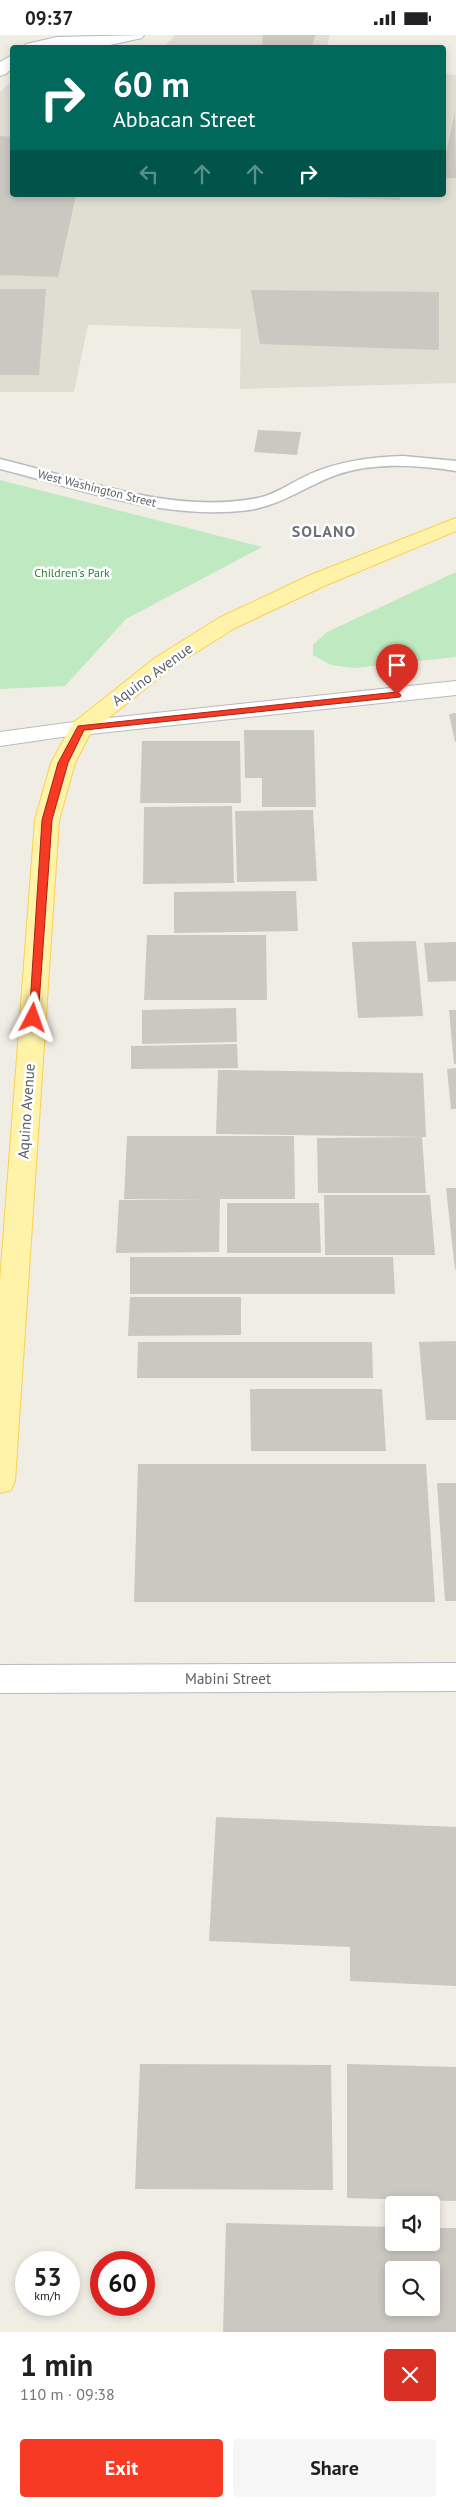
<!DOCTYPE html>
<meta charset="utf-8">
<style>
body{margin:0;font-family:"PT Sans",sans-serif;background:#f6f6f6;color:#202124;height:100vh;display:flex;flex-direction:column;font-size:19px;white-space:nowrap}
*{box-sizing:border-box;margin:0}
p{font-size:16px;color:#757577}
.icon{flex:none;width:28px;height:28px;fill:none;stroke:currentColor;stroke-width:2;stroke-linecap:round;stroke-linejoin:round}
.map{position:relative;height:2297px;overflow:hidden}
.panel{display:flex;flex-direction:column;background:#fff;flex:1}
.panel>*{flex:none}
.banner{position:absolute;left:10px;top:10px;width:436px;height:152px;border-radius:5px;box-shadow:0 2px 8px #0003;background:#00695c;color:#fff;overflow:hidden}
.tools{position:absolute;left:385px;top:2161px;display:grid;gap:10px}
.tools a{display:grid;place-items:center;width:55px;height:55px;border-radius:5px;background:#fff;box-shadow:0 2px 8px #0003;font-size:25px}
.speed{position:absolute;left:15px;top:2216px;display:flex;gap:10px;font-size:25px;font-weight:700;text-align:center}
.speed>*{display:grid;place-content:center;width:65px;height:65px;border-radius:50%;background:#fff;box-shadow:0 2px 8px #0003;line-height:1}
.speed small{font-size:12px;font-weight:400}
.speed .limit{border:8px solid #d22;background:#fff;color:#111}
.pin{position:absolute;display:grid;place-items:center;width:42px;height:42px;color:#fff;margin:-51px -21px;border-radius:50% 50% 50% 0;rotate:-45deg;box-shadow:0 0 5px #0007}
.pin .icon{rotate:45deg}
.me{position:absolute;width:55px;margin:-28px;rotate:4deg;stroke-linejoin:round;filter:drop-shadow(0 0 4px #0008)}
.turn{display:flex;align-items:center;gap:18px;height:105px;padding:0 20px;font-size:22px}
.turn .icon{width:65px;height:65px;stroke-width:2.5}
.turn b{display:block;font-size:35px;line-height:42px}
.lanes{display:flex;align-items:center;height:48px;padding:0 20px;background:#0003;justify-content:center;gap:25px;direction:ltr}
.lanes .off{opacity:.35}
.round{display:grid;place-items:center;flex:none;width:52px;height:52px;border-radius:5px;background:#f6f6f6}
.headline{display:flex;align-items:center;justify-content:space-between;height:85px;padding:0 20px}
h1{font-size:30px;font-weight:600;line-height:38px}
.button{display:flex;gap:10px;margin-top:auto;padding:10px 20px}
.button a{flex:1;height:58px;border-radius:5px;background:#f63a24;color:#fff;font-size:20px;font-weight:600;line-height:58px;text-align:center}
.button a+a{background:#f6f6f6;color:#202124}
.status{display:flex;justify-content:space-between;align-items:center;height:35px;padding:0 25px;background:#fff;direction:ltr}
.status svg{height:14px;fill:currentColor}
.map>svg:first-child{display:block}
.education{fill:#e0ddd3}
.green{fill:#bfe9c0}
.building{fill:#cbc8c1;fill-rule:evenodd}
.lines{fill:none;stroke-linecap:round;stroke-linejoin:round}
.service-casing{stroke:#b7babf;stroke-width:3}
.minor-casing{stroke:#b7babf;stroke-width:2}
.secondary-casing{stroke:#b8bbc1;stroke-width:2}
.primary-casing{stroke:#fbd051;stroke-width:2}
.service{fill:#fff;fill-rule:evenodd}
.minor{fill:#fff;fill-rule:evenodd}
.secondary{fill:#fff;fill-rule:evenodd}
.primary{fill:#fff3aa;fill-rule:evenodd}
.route{fill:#f63a24;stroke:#a02617}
.labels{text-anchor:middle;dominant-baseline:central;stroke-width:5;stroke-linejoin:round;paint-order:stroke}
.far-street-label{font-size:12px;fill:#5c6066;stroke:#fff}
.far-park-label{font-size:12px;fill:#2e8334;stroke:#fff}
.street-label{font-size:15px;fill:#5c6066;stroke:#fff}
.far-district-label{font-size:16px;font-weight:bold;letter-spacing:1px;fill:#6d7278;stroke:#fff}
</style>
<div class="status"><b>09:37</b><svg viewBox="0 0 49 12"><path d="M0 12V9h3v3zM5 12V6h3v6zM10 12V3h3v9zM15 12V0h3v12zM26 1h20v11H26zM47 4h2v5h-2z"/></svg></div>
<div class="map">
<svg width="456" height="2297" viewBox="0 0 456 2297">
<rect width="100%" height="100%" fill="#f0ede4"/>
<!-- education -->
<g class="education">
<polygon points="175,0 330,0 327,12 164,12"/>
<polygon points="444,39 456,40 456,348 240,354 241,294 88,290 74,357 0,357 0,57 12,46 12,160 444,160"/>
</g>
<!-- green -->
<g class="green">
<polygon points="0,445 262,512 126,584 65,651 0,654"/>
<polygon points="456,537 456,622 354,633 331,630 313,620 313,610 327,597"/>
</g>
<!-- building -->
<g class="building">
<polygon points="263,0 315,0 312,12 262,12"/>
<polygon points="455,77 456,143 444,143 444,128"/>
<polygon points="0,101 12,102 12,160 76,160 58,242 0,240"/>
<polygon points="266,160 400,160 400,165"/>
<polygon points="0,254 46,254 39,340 0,340"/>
<polygon points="251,255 439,257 439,315 260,309"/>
<polygon points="258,395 301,397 297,420 254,417"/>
<polygon points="456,678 456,707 455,707 449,679"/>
<polygon points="244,695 314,695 316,772 262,772 262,743 245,743"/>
<polygon points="142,706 240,706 241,768 140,768"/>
<polygon points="232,771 234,848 143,849 144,772"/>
<polygon points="313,775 317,846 237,847 235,776"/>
<polygon points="296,856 298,896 174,898 174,857"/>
<polygon points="147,900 266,900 267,965 144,965"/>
<polygon points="416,906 423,981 358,983 352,907"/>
<polygon points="456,907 456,946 428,947 424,908"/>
<polygon points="236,973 237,1007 142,1009 142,975"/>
<polygon points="449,975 456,975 456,1029 454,1029"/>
<polygon points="237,1009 238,1033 131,1034 131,1011"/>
<polygon points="456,1033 456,1074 451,1074 447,1034"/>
<polygon points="218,1035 423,1038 426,1102 216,1099"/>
<polygon points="127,1101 294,1101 295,1164 220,1164 219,1217 116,1218 119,1165 209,1165 124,1164"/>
<polygon points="422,1102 426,1158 318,1158 317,1103"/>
<polygon points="446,1153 456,1153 456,1234 455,1234"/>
<polygon points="324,1160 430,1160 435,1220 325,1220"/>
<polygon points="227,1168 319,1168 321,1218 227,1218"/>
<polygon points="130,1222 393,1222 395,1259 130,1259"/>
<polygon points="130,1262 241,1262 241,1300 128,1301"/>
<polygon points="456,1306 456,1385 426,1385 419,1307"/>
<polygon points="138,1307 372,1307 373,1343 137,1343"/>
<polygon points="250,1354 382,1354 386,1416 251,1416"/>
<polygon points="138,1429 426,1429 435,1567 134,1567"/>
<polygon points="437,1448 456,1448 456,1566 445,1566"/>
<polygon points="216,1782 456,1792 456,1951 350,1946 350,1912 209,1906"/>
<polygon points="140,2029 331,2030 333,2155 135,2154"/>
<polygon points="347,2029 456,2032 456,2166 347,2163"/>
<path d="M226 2188 394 2192V2208H431V2193H456V2297H223ZM394 2235H431V2272H394Z"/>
</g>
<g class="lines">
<!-- service casing -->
<g class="service-casing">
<path id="service" d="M403 421 456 426V436C417 430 374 427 336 440 306 451 282 470 249 475 164 486 81 454 0 434V424C82 444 172 480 258 463 277 459 292 447 310 439 340 426 371 422 403 421Z"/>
</g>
<!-- minor casing -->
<g class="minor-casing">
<g id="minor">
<polygon points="144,0 142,3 110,10 24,12 26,9 57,2"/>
<polygon points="12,20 12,33 6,39 0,41 0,27"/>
<polygon points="456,646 456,660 81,700 73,698 70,693 73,688 81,686"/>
<polygon points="456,1628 456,1656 0,1658 0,1630"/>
</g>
</g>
<!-- secondary casing -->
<g class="secondary-casing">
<polygon id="secondary" points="81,686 89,688 92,693 89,698 0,711 0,697"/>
</g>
<!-- primary casing -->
<g class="primary-casing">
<polygon id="primary" points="456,483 456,496 324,551 235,593 171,633 91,697 75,728 59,785 15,1446 11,1455 0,1458 0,1246 35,785 51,728 73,688 155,623 219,583 308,541"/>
</g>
<!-- service -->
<use href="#service" class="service"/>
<!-- minor -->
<use href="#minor" class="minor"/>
<!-- secondary -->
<use href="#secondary" class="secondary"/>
<!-- primary -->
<use href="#primary" class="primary"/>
</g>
<!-- route -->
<polygon class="route" points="397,657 401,660 400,662 84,695 68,728 52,785 38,983 37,985 29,985 42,785 58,728 78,691"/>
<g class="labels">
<!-- far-street labels -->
<g class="far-street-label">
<text transform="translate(97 453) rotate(14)">West Washington Street</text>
</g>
<!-- far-park labels -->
<g class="far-park-label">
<text x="72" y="537">Children's Park</text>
</g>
<!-- street labels -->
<g class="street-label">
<text transform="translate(152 639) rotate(-36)">Aquino Avenue</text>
<text transform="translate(26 1076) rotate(-86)">Aquino Avenue</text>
<text x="228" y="1643">Mabini Street</text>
</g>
<!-- far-district labels -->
<g class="far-district-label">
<text x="324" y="496">SOLANO</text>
</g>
</g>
</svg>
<div class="tools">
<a><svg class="icon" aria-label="sound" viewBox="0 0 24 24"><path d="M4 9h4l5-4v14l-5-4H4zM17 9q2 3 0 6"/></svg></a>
<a><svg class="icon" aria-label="search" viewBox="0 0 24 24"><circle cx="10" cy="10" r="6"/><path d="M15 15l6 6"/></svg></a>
</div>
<div class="speed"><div>53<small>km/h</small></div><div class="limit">60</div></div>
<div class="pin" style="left:397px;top:660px;background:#d93025"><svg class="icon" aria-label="arrive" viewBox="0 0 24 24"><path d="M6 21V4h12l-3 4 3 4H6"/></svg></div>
<svg class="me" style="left:33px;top:983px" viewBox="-20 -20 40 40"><path d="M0-17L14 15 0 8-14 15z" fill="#f63a24" stroke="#fff" stroke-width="4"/></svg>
<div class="banner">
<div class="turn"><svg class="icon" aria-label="right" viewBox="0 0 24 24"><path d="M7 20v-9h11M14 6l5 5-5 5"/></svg><div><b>60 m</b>Abbacan Street</div></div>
<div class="lanes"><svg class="icon off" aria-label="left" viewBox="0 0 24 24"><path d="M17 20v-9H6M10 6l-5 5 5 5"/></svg><svg class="icon off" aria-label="ahead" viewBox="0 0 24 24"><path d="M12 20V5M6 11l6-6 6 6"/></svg><svg class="icon off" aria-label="ahead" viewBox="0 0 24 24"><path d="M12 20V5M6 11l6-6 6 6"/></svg><svg class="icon" aria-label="right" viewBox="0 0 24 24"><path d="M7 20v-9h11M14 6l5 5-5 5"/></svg></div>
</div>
</div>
<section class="panel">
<div class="headline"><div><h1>1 min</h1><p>110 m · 09:38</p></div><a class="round" style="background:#d93025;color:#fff"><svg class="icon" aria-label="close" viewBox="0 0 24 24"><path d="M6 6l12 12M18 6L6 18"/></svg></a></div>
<div class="button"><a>Exit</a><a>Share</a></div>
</section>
